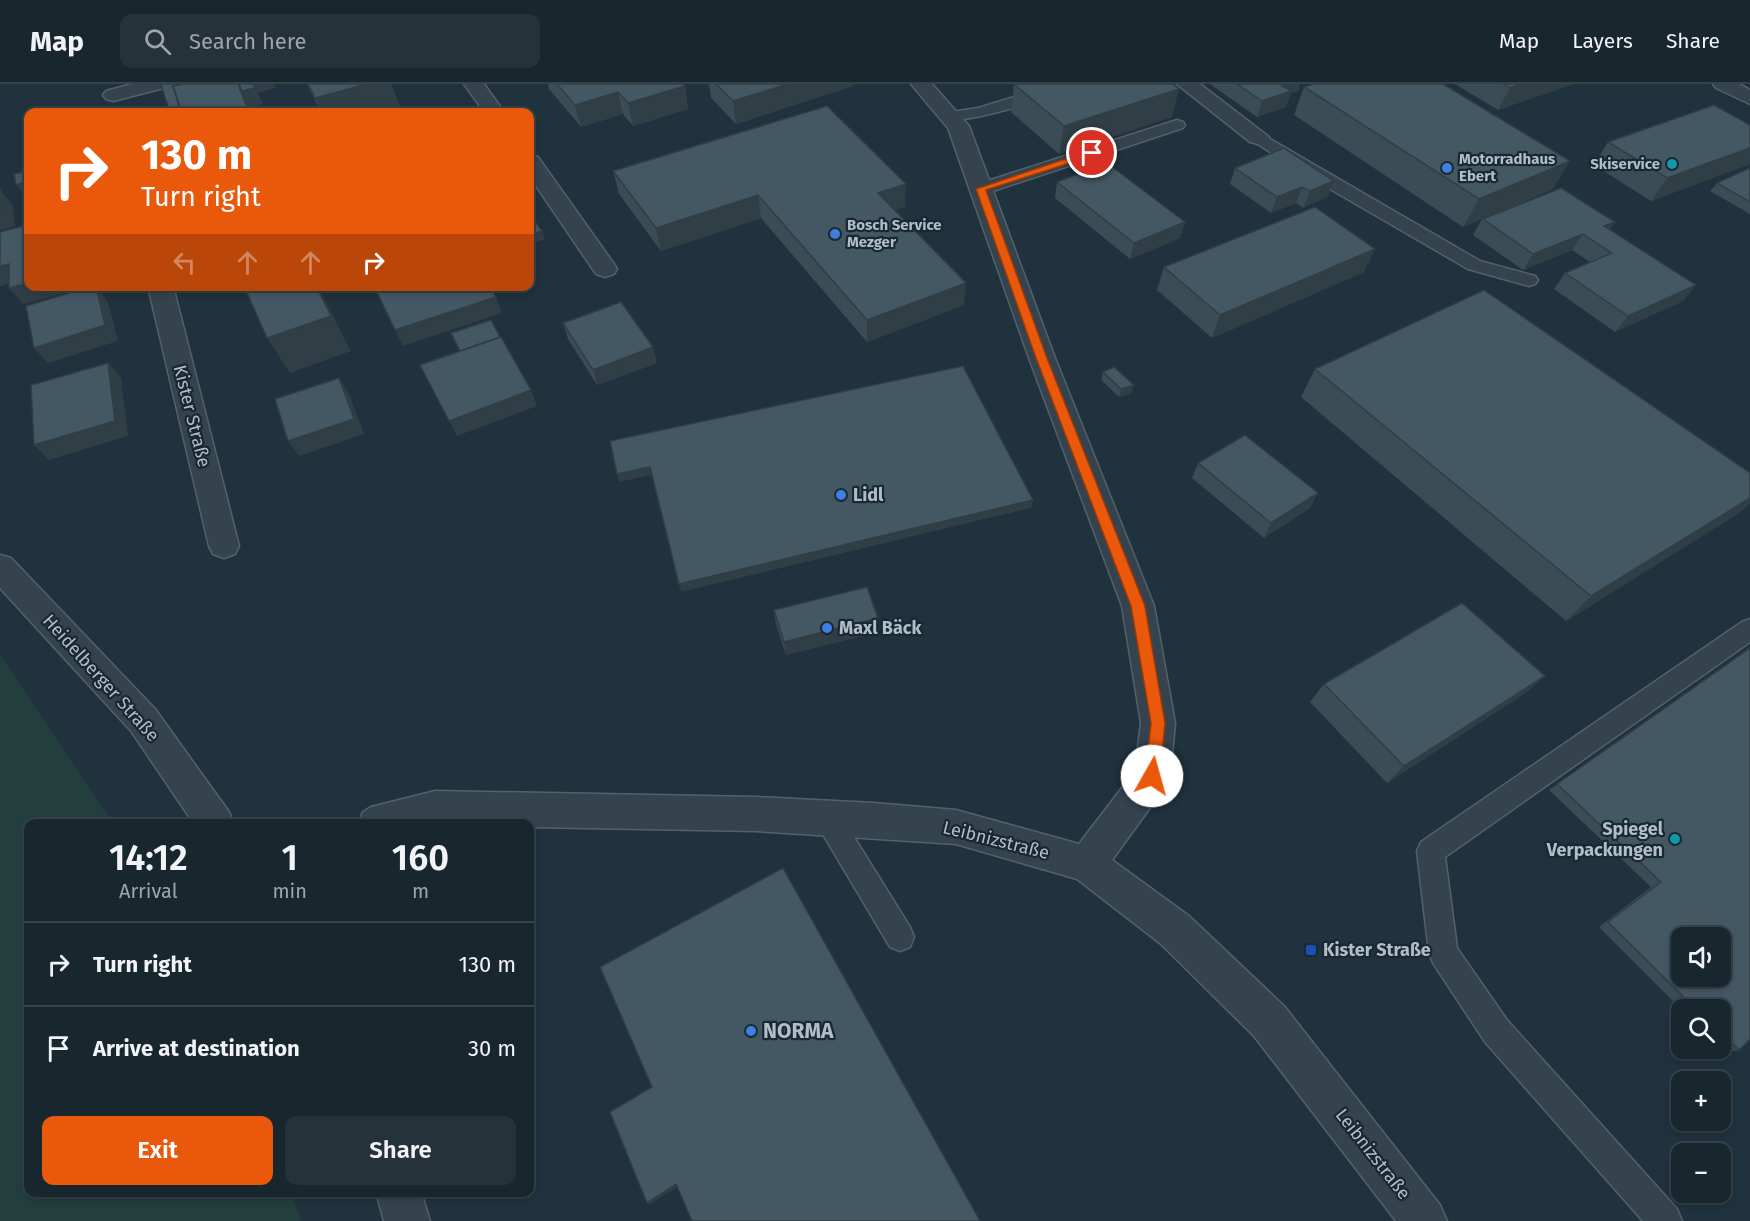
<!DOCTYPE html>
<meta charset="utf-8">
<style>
body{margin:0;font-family:"Fira Sans",sans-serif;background:#25323a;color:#f1f3f6;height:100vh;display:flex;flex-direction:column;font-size:22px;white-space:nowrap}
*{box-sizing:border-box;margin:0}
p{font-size:20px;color:#9fa5aa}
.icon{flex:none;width:33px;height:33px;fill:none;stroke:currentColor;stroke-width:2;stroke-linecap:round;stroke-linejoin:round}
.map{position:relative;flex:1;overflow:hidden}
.panel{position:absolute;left:24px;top:735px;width:510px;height:378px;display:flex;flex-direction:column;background:#18262e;border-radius:12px;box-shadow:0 3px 9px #0003,0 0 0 2px #36434a}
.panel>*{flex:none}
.top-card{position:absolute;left:24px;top:24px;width:510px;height:183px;border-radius:12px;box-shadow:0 3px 9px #0003,0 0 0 2px #36434a;background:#ea580c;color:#fff;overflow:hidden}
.fabs{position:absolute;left:1671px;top:843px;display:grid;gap:12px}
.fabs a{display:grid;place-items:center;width:60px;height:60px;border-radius:12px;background:#18262e;box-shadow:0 3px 9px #0003,0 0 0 2px #36434a;font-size:30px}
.pin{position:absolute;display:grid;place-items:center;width:51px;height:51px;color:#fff;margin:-26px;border:3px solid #fff;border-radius:50%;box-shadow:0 2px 6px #0007}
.me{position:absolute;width:66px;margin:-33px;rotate:7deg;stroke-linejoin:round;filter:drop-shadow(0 0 4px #0008)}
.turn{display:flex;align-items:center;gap:21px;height:126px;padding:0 18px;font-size:27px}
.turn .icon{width:78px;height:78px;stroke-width:2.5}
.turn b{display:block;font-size:42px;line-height:51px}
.lanes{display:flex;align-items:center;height:57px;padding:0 18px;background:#0003;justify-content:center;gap:30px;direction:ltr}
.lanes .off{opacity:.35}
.eta{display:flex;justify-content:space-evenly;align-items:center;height:102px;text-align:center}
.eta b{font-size:36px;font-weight:600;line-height:42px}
.cta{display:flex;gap:12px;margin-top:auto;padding:12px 18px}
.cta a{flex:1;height:69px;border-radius:12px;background:#ea580c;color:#fff;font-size:24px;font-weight:600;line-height:69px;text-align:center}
.cta a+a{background:#25323a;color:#f1f3f6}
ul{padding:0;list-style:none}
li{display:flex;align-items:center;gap:18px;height:84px;padding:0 18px;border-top:2px solid #36434a}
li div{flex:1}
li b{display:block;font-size:22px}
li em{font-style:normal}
header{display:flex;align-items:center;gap:36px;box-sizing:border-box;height:84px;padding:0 30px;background:#18262e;border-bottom:2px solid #36434a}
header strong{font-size:28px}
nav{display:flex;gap:33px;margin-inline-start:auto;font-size:21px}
.search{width:420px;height:54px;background:#25323a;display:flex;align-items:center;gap:15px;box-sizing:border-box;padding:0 21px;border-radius:12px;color:#9fa5aa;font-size:22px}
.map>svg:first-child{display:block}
.green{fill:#233f3d}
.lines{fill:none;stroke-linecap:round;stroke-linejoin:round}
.service-casing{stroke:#53616b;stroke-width:3}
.minor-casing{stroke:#53616b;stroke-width:3}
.service{fill:#35434e;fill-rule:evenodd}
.minor{fill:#35434e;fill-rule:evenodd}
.wall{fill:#3a4c56}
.shaded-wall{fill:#303e46}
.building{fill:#445864;stroke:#303e46;stroke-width:1.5;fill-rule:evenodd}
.route{fill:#ea580c;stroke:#983908;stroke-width:1.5}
.culture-dot{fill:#0f9aa8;stroke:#1a2832;stroke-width:2}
.shop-dot{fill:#3f7fe0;stroke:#1a2832;stroke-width:2}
.transit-dot{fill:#1a4fb4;stroke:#1a2832;stroke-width:2}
.labels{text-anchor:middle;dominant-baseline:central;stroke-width:4.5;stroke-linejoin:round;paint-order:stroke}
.far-poi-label{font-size:15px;font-weight:bold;fill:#b0bec9;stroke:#1a2832;text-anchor:start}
.street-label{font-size:18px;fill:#b0bec9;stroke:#1a2832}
.poi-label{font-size:18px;font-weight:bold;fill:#b0bec9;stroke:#1a2832;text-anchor:start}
.near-poi-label{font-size:21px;font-weight:bold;fill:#b0bec9;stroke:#1a2832;text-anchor:start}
</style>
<header>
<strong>Map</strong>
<div class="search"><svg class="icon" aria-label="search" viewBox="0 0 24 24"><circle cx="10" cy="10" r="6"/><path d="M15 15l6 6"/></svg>Search here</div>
<nav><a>Map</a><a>Layers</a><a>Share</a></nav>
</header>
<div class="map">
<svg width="1750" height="1137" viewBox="0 0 1750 1137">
<rect width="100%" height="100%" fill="#20323e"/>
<!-- green -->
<polygon class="green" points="0,570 113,739 28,740 28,1108 292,1109 301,1137 0,1137"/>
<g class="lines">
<!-- service casing -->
<g class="service-casing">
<g id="service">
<path d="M1057 0H1080L1078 3C1057 10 954 47 941 32L944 29 978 24Z"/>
<polygon points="1177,36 1183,38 1185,41 1183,44 987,109 981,110 973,105 975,101"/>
<polygon points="1258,48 1480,177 1535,192 1538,196 1535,200 1529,202 1468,185 1294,84 1252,56 1250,53"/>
<polygon points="1750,535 1750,558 1445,773 1457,864 1507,936 1677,1125 1682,1137 1643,1137 1485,958 1433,879 1429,869 1417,767 1421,758 1742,538"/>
<polygon points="827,721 836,724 910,843 914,853 910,863 900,867 890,863 818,742 814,733 818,724"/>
</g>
</g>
<!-- minor casing -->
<g class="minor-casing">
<g id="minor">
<polygon points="132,0 167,0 164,4 113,17 106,15 103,11 106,7"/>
<polygon points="464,0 484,0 504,28 484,28"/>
<polygon points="911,0 932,0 969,42 1055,274 1154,522 1175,639 1170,692 1165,703 1112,776 1189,832 1284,922 1440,1121 1447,1137 1396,1137 1254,952 1161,860 1077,795 956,760 756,747 530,743 530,740 358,740 363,728 371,723 435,707 756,713 874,719 956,726 1079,760 1135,687 1141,639 1122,522 1029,274 948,44"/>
<polygon points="1177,0 1200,0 1269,53 1266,58 1258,60 1250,58"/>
<polygon points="1713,0 1739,0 1750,6 1750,20 1716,4"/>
<polygon points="530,71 538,73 614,180 617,185 614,190 605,193 596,190 530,93"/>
<polygon points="148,202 173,202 239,462 235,470 224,474 213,470 209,462"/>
<polygon points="0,471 11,474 155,625 229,728 234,740 194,740 131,647 0,504"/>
<polygon points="376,1108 421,1108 430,1137 384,1137"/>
</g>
</g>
<!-- service -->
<use href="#service" class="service"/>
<!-- minor -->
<use href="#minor" class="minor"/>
</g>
<!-- wall -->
<g class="wall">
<polygon points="307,0 391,0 402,28 321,28"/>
<polygon points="548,0 682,0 685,2 688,25 633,42 623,30 581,43 549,5"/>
<polygon points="709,0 853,0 853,2 736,40 711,14"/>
<polygon points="1014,0 1172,33 1059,70 1011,28"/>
<polygon points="1210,0 1300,0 1298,7 1291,9 1286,23 1257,33"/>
<polygon points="1455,0 1573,0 1498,26"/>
<polygon points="1304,3 1553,105 1491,132 1609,146 1696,201 1683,217 1615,248 1554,205 1565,189 1590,178 1572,166 1523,186 1473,151 1482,135 1463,143 1294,31"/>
<polygon points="1750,41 1750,80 1651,117 1594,81 1608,58"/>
<polygon points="1235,84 1334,97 1327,113 1303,124 1296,119 1271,129 1230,100"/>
<polygon points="1750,84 1750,130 1710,107 1717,99"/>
<polygon points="613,87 905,123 895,126 964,221 867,258 761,134 661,167 619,110"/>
<polygon points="1057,98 1185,138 1180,154 1130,175 1055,114"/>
<polygon points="1164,183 1364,188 1212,254 1157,206"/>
<polygon points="563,239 657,279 597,301 568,255"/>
<polygon points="1315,285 1750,389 1750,419 1739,429 1566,537 1301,313"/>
<polygon points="1103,288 1131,309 1119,313 1101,296"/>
<polygon points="1198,379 1310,424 1264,454 1192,394"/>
<polygon points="774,526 878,548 786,571 776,540"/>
<polygon points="1750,564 1739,966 1727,969 1720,963 1720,926 1682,926 1599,843 1651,803 1549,706"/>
<polygon points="1545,592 1524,610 1387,699 1310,618 1324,600"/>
</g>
<!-- shaded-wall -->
<g class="shaded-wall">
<polygon points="238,0 274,0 276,4 258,9 263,20 251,23 253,28 171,28 169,25"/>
<polygon points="367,0 391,0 402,28 322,28 315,14"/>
<polygon points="788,0 853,0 853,2 736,40 733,17"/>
<polygon points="1279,0 1300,0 1298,7 1291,9 1286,23 1257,33 1262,17"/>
<polygon points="1521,0 1573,0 1498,26 1510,4"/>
<polygon points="685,2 688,25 633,42 628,19"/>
<polygon points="1179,5 1172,33 1059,70 1064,42"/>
<polygon points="618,8 623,30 581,43 575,21"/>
<polygon points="1750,64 1750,80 1651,117 1667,94"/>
<polygon points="1570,77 1553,105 1463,143 1479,115"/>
<polygon points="28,97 28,108 23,109 16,101"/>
<polygon points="1334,97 1327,113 1303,124 1310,107"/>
<polygon points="906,100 905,123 878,132 878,109"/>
<polygon points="0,102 1,107 13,121 15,142 0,146"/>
<polygon points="1302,103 1296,119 1271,129 1277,113"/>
<polygon points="758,111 761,134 661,167 656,144"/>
<polygon points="1185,138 1180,154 1130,175 1134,159"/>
<polygon points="1615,138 1603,154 1604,142"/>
<polygon points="542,147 545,155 530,160 530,151"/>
<polygon points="1583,150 1572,166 1523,186 1533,170"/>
<polygon points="1375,165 1364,188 1212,254 1220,231"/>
<polygon points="9,180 23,196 0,202 0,182"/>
<polygon points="28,199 28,202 84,202 84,204 23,220 9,204"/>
<polygon points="966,199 964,221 867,258 867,236"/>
<polygon points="1696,201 1683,217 1615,248 1628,232"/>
<polygon points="96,202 108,218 118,257 48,279 34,264"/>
<polygon points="316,202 318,202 324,214 351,267 290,289 267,254"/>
<polygon points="496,213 502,229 403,262 395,246"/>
<polygon points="653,263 657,279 597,301 593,286"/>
<polygon points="108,279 121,294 128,352 49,376 34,361"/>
<polygon points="339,294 349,310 364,350 299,372 288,357"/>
<polygon points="1134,301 1131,309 1119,313 1121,305"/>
<polygon points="531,306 537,322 457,352 449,337"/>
<polygon points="650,383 652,391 619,398 617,390"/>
<polygon points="1318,409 1310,424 1264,454 1271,439"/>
<polygon points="1750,414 1750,419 1739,429 1566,537 1591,512"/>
<polygon points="1033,416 1031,424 681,508 679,500"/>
<polygon points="878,534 878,548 786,571 784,558"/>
<polygon points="1545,592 1524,610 1387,699 1404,682"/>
<polygon points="676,1100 679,1102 650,1120 647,1119"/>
</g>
<!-- building -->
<g class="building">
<polygon points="163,0 183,0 173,2 179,22 169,25 161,1"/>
<polygon points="183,0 238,0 249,28 182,28 173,2"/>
<polygon points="239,0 253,0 255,4 242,7"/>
<polygon points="308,0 367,0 315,14"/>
<polygon points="557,0 682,0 685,2 628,19 618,8 575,21"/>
<polygon points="716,0 788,0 733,17"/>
<polygon points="1014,0 1173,0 1179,5 1064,42"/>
<polygon points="1237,0 1280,0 1291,7 1262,17"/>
<polygon points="1314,0 1443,0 1570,77 1479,115 1304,3"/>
<polygon points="1504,0 1521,0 1510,4"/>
<polygon points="1714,21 1750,41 1750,64 1667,94 1608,58"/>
<polygon points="827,22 906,100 878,109 966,199 867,236 758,111 656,144 613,87"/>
<polygon points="1284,64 1334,97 1310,107 1302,103 1277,113 1235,84"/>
<polygon points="1107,79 1185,138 1134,159 1057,98"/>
<polygon points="1750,84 1750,118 1717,99"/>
<polygon points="28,87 28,97 16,101 14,90"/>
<polygon points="1561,104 1615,138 1604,142 1696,201 1628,232 1565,189 1612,169 1583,150 1533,170 1483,135"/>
<polygon points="0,105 1,126 0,126"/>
<polygon points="1315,123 1375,165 1220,231 1164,183"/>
<polygon points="532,133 542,147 530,151 530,134"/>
<polygon points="28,141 28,199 9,204 9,180 0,182 0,148"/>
<polygon points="92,202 96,202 105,241 34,264 26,222"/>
<polygon points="244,202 316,202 331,232 267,254"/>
<polygon points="374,202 490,202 496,213 395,246"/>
<polygon points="1484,206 1750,389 1750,414 1591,512 1315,285"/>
<polygon points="621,218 653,263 593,286 563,239"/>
<polygon points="491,236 500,253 460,267 451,249"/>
<polygon points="501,253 531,306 449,337 420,281"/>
<polygon points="108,279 115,337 34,361 31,301"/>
<polygon points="963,282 1033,416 679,500 650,383 617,390 610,357"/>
<polygon points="1114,283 1134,301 1121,305 1103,288"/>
<polygon points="339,294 354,335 288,357 275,315"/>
<polygon points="1245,351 1318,409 1271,439 1198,379"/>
<polygon points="867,503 878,534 784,558 774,526"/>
<polygon points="1462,519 1545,592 1404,682 1324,600"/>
<path d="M1750 564V955L1739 966 1720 948V926H1697L1608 838 1661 798 1557 700ZM1682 854H1720V892H1682Z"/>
<polygon points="783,784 980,1137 692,1137 676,1100 647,1119 610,1028 652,1003 600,883"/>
</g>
<!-- route -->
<polygon class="route" points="1092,66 1096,69 1095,71 986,106 1047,274 1145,522 1165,639 1160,692 1158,697 1152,698 1147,697 1145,692 1151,639 1131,522 1036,274 976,105"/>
<!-- markers -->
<g class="culture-dot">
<circle cx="1672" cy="80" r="6"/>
<circle cx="1675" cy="755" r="6"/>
</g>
<g class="shop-dot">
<circle cx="1447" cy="84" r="6"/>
<circle cx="835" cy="150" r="6"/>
<circle cx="841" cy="411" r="6"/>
<circle cx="827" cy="544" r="6"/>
<circle cx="751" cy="947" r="6"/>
</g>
<rect class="transit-dot" x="1305" y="860" width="12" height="12" rx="3"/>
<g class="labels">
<!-- far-poi labels -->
<g class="far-poi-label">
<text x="1459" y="75">Motorradhaus<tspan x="1459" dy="17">Ebert</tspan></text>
<text x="1660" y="80" text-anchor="end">Skiservice</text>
<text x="847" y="141">Bosch Service<tspan x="847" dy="17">Mezger</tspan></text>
</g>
<!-- street labels -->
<g class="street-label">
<text transform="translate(192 332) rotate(76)">Kister Straße</text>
<text transform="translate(101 594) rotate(48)">Heidelberger Straße</text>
<text transform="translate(996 756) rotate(14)">Leibnizstraße</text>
<text transform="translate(1373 1070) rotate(52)">Leibnizstraße</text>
</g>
<!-- poi labels -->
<g class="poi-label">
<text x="853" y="411">Lidl</text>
<text x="839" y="544">Maxl Bäck</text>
<text x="1663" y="745" text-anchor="end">Spiegel<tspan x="1663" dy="21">Verpackungen</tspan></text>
<text x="1323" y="866">Kister Straße</text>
</g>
<!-- near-poi labels -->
<g class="near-poi-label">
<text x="763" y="947">NORMA</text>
</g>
</g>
</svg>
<div class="fabs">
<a><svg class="icon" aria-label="sound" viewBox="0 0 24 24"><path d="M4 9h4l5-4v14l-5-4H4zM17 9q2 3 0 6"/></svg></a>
<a><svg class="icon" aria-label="search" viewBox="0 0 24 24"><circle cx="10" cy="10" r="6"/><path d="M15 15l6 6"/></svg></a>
<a>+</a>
<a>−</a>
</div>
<div class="pin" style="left:1092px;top:69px;background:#d93025"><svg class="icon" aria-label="arrive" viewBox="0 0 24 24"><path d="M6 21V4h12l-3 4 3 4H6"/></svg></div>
<svg class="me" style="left:1152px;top:692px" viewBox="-20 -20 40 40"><circle r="19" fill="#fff"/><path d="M0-13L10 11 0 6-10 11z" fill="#ea580c"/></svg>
<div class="top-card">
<div class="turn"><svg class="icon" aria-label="right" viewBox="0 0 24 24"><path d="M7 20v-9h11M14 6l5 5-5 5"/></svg><div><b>130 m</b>Turn right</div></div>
<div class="lanes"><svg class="icon off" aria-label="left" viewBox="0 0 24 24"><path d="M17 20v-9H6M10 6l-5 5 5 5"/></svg><svg class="icon off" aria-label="ahead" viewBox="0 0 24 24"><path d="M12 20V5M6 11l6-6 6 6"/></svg><svg class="icon off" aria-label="ahead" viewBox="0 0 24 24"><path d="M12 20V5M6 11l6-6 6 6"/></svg><svg class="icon" aria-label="right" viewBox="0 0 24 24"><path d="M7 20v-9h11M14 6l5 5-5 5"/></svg></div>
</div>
<section class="panel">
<div class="eta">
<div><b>14:12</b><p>Arrival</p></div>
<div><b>1</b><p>min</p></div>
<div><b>160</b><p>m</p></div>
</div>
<ul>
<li><svg class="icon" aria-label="right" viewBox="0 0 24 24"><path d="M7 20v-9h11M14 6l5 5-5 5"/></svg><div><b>Turn right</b></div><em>130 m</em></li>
<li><svg class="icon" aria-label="arrive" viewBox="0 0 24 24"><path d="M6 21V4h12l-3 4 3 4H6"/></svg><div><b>Arrive at destination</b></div><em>30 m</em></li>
</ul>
<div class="cta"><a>Exit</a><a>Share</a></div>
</section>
</div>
